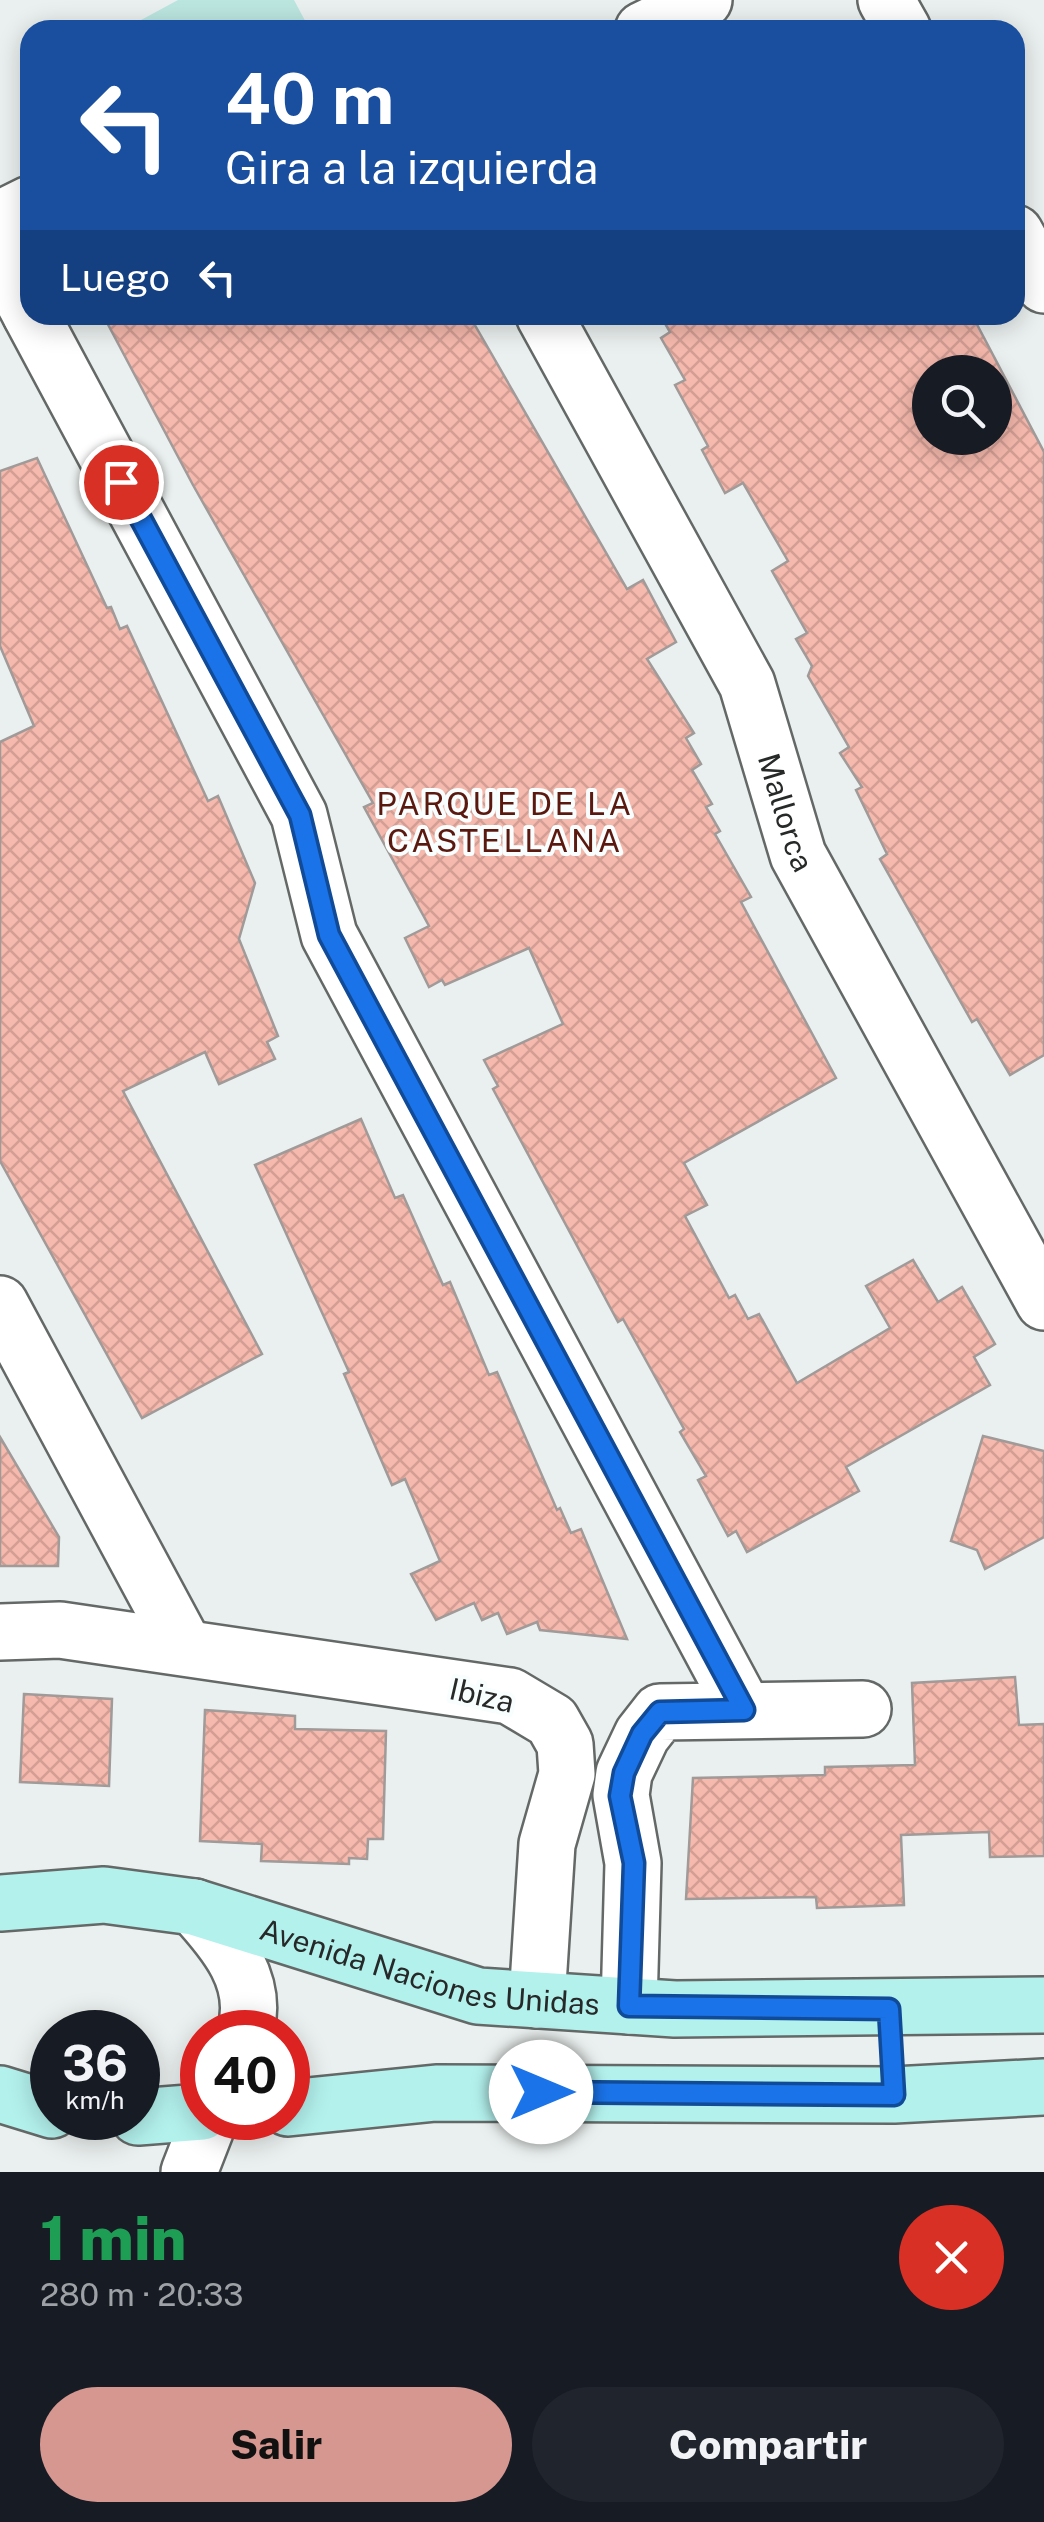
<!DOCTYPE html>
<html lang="es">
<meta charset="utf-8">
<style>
body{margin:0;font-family:"Public Sans",sans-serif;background:#20242c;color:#f1f3f6;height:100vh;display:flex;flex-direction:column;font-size:38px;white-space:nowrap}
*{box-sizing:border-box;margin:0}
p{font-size:32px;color:#9ea1a6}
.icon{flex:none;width:55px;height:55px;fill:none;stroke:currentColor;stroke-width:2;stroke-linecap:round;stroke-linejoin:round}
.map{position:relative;height:2172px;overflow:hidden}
.sheet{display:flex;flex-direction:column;background:#171b24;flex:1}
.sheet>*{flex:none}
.top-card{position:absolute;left:20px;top:20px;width:1005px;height:305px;border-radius:30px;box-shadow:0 5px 25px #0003;background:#1a4fa0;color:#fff;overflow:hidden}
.tools{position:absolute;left:912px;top:355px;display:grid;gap:20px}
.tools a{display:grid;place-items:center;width:100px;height:100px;border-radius:50%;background:#171b24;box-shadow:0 5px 25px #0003;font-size:50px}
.speed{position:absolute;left:30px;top:2010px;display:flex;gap:20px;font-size:50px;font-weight:700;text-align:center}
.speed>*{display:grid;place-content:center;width:130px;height:130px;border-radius:50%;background:#171b24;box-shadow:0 5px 25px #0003;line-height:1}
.speed small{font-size:25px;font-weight:400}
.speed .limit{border:15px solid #d22;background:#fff;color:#111}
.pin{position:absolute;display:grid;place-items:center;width:85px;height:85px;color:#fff;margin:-42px;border:5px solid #fff;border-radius:50%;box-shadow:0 2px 10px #0007}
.me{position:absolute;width:110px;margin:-55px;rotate:90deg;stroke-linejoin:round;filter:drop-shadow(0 0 8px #0008)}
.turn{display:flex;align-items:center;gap:35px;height:210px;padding:0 40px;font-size:45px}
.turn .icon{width:130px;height:130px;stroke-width:2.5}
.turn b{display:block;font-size:70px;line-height:85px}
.then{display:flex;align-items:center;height:95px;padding:0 40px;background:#0003;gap:20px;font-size:38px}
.round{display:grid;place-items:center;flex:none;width:105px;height:105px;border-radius:52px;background:#20242c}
.head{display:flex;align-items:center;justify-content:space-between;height:170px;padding:0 40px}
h1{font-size:60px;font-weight:800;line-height:75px;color:#1e9e55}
.button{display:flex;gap:20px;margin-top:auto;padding:20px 40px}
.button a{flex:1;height:115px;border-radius:60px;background:#d69790;color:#111;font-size:40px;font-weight:800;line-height:115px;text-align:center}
.button a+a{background:#20242c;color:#f1f3f6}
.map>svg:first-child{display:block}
.pitch{fill:#bbe5df}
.building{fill:url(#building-cross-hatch);stroke:#a09a99;stroke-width:2.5;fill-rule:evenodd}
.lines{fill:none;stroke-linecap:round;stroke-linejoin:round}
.street-casing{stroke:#646968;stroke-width:60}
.secondary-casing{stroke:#646968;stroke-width:60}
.street{stroke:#fff;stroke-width:55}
.secondary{stroke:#b3f1ed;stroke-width:55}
.route-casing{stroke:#114b97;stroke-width:25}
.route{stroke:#1a73e8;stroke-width:18}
.labels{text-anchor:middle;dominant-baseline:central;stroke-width:8;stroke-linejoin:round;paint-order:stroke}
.street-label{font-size:30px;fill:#272929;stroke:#f7fefd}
.neighbourhood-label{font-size:32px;letter-spacing:2.5px;fill:#5b180f;stroke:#f7fefd}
</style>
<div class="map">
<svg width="1044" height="2172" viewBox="0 0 1044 2172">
<defs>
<pattern id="building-cross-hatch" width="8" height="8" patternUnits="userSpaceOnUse" patternTransform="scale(2.5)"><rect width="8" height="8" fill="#f6b9ad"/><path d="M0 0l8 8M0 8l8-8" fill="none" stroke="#d39f95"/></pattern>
</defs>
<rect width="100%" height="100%" fill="#eaf0ef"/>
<!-- pitch -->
<polygon class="pitch" points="178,0 294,0 310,30 146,30 141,20"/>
<!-- building -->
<g class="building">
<polygon points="103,315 469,315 627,589 643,580 676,642 647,659 694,733 686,738 701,764 692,770 712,804 706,807 720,831 715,834 751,897 741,902 836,1078 684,1163 707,1205 685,1216 729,1298 735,1295 748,1319 759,1314 797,1383 890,1328 866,1286 913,1260 938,1302 962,1287 995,1344 974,1357 990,1385 846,1467 859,1491 747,1552 736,1531 728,1536 698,1480 706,1476 680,1432 684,1429 623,1319 618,1322 493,1089 498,1086 484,1060 563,1024 529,948 445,985 442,980 429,987 405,938 429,926 364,807 373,803 193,485"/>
<path d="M660 315H972L1044 452V1055L1010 1075 977 1019 972 1022 880 859 887 854 856 790 862 787 840 753 849 747 808 676 812 666 796 639 807 633 772 571 788 561 743 483 725 493 702 450 708 446 675 385 685 380 661 338 670 332ZM930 372H995V438H930Z"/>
<polygon points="37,458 107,608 111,607 120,629 127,626 208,801 218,796 255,883 239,939 278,1036 267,1042 275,1059 219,1084 205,1052 123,1091 262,1354 142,1418 0,1161 0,742 34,726 0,646 0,471"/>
<polygon points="361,1119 395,1198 403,1195 443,1285 450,1282 489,1375 497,1372 557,1510 560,1508 571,1533 581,1529 627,1639 540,1630 537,1622 507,1634 498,1613 482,1620 474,1603 436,1620 411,1574 440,1561 405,1479 392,1485 344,1374 349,1372 255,1165"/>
<polygon points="983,1436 1044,1451 1044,1537 985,1569 977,1550 951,1541"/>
<polygon points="0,1437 59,1537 58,1566 0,1566"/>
<polygon points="1015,1677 1019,1725 1044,1724 1044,1856 990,1857 989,1832 901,1835 904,1905 817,1908 816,1897 686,1899 693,1778 825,1775 825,1767 915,1765 912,1683"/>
<polygon points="24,1694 112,1699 109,1786 20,1782"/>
<polygon points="205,1710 295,1716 295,1729 386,1731 383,1839 368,1839 367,1859 349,1858 349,1864 261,1861 262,1844 200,1841"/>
</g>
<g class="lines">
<!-- street casing -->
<g class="street-casing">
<g id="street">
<polyline points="886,0 903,30"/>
<polyline points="643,30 704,0"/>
<polyline points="0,219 30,204"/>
<polyline points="1015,233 1044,285"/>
<polyline points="0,257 30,313"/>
<polyline points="31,315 299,815 329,935 744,1710"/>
<path id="s1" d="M544 315 747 684 798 855 1044 1302"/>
<polyline points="0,1304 184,1646"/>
<polyline points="0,1632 60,1630 510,1696 552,1721 565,1744 567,1774 547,1844 537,2000"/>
<path d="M194 1907C226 1942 260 1982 245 2032"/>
<polyline points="629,2006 633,1863 621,1795 624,1773 642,1735 660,1712 863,1709"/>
<polyline points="189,2172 210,2118"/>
</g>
</g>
<!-- secondary casing -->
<g class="secondary-casing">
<g id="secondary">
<path id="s2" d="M0 1903 104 1895 194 1907 478 1996 675 2009 1044 2005"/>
<polyline points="0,2094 52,2110"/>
<polyline points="288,2108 436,2093 894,2095 1044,2087"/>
<polyline points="138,2117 202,2112"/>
</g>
</g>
<!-- street -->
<use href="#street" class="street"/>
<!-- secondary -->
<use href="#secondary" class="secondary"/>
</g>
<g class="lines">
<!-- route casing -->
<g class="route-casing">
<polyline id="route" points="121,482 300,815 329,935 744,1710 660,1712 642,1734 624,1773 620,1796 634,1863 629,2006 889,2009 894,2095 541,2092"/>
</g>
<!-- route -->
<use href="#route" class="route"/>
</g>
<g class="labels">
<!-- street labels -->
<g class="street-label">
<text stroke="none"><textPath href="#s1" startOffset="555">Mallorca</textPath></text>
<text transform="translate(482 1695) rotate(13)">Ibiza</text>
<text stroke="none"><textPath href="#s2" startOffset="440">Avenida Naciones Unidas</textPath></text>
</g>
<!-- neighbourhood labels -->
<g class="neighbourhood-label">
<text x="505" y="803">PARQUE DE LA<tspan x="505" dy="37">CASTELLANA</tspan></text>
</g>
</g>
</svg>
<div class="tools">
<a><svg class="icon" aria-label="search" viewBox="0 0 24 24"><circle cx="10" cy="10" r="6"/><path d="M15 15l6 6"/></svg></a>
</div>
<div class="speed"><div>36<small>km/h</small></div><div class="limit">40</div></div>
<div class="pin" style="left:121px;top:482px;background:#d93025"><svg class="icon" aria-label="arrive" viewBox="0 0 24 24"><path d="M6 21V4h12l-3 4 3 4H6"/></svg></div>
<svg class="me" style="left:541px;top:2092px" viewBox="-20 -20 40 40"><circle r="19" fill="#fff"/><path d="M0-13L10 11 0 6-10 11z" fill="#1a73e8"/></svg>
<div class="top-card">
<div class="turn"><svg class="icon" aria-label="left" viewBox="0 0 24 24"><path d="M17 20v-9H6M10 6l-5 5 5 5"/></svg><div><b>40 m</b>Gira a la izquierda</div></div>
<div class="then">Luego<svg class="icon" aria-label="left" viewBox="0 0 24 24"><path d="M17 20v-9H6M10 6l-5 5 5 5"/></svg></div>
</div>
</div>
<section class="sheet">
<div class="head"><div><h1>1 min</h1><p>280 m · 20:33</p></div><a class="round" style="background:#d93025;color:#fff"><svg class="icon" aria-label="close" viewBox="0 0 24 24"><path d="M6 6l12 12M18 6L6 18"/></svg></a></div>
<div class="button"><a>Salir</a><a>Compartir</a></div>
</section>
